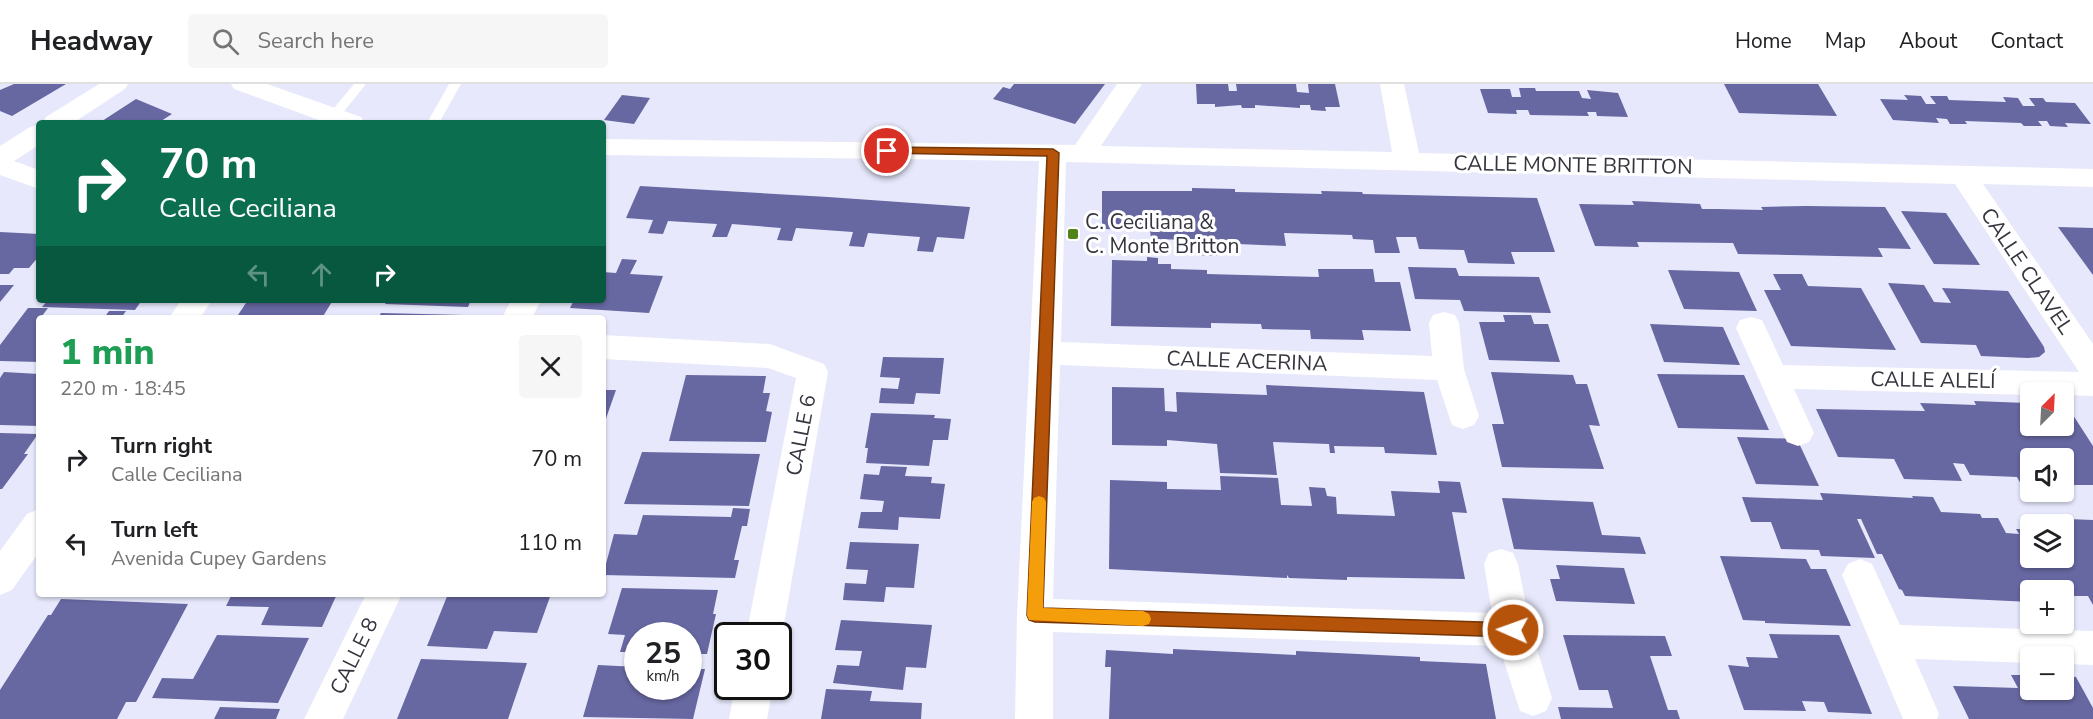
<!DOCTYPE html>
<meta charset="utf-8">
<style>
body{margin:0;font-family:"Nunito Sans",sans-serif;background:#f6f6f6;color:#202124;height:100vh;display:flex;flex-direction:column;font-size:22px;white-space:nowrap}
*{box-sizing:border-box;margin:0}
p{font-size:20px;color:#757577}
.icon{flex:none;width:33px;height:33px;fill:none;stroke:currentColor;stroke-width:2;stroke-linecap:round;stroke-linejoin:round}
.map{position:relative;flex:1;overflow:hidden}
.side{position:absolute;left:36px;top:231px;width:570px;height:282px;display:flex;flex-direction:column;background:#fff;border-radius:6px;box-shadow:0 2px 4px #0004}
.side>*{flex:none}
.hud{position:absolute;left:36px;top:36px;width:570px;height:183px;border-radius:6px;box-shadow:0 2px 4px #0004;background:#0b6e4f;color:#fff;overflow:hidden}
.needle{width:39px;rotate:24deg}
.controls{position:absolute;left:2020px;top:298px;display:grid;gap:12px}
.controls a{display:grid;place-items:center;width:54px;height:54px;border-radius:6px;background:#fff;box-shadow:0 2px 4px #0004;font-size:30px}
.speed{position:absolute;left:624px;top:538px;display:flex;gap:12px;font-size:30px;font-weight:700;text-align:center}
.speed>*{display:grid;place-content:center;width:78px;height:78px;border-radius:50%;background:#fff;box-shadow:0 2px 4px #0004;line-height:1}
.speed small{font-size:15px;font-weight:400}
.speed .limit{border:3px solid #111;border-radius:9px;background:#fff;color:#111}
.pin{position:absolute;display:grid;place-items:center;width:51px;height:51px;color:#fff;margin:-26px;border:3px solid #fff;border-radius:50%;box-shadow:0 2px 6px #0007}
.me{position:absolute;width:66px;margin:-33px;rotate:272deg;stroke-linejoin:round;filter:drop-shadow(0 0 4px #0008)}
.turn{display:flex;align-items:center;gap:21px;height:126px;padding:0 24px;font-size:27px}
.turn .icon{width:78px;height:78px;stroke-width:2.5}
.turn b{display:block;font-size:42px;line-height:51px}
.lanes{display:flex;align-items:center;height:57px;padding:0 24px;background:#0003;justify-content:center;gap:30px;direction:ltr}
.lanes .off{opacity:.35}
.round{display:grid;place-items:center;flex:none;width:63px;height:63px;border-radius:6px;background:#f6f6f6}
.summary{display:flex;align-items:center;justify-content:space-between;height:102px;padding:0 24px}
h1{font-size:36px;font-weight:800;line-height:45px;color:#1e9e55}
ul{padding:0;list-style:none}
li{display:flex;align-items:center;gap:18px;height:84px;padding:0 24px}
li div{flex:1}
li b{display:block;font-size:22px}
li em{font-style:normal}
header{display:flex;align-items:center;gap:36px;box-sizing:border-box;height:84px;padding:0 30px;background:#fff;border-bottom:2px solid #e0e0e0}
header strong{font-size:28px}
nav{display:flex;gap:33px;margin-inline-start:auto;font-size:21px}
.search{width:420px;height:54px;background:#f6f6f6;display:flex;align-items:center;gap:15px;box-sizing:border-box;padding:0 21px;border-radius:6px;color:#757577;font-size:22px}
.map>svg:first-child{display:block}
.building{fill:#6767a1}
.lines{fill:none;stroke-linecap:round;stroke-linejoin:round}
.lane{fill:#fff;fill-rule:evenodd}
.street{fill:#fff;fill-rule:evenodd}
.route{fill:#b45309;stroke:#753606;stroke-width:1.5}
.slow{fill:#f59e0b}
.poi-dot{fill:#508419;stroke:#fff;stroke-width:2}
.labels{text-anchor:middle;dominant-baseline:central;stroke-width:6;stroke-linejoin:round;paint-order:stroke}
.street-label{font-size:21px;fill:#34353e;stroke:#fff}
.poi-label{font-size:21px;fill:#34353e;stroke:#fff;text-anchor:start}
</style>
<header>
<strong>Headway</strong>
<div class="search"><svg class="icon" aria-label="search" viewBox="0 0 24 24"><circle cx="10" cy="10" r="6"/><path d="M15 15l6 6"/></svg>Search here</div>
<nav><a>Home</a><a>Map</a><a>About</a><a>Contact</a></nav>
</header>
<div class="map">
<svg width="2093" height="635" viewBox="0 0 2093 635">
<rect width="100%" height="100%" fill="#e7e8fb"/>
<!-- building -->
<g class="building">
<polygon points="14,0 66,0 12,32 0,27 0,6"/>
<polygon points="1014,0 1105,0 1075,40 993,15 1003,3 1010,5"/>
<polygon points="1196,0 1228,0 1229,7 1237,7 1236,0 1296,0 1297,8 1309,9 1308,0 1335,0 1340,23 1325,23 1326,27 1311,26 1310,21 1300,21 1300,24 1255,21 1255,24 1242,24 1241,21 1215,23 1215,20 1197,20"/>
<polygon points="1724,0 1818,0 1837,32 1739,29"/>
<polygon points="1519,4 1535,4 1536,7 1579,7 1582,14 1591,15 1587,6 1618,9 1628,33 1597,32 1596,28 1587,28 1589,32 1530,31 1528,26 1516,26 1517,30 1488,29 1480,5 1510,5 1512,13 1521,13"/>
<polygon points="622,11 650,14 634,40 604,36"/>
<polygon points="1904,11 1921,12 1926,20 1936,20 1930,12 1947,12 1949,16 2006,18 2003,13 2018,14 2023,22 2035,22 2029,14 2043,14 2046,18 2075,19 2091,40 2065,39 2068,43 2050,42 2047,37 2038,37 2042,42 2024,42 2021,39 1965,37 1967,40 1950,40 1947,35 1936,34 1939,39 1893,36 1880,15 1908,16"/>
<polygon points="136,15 172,30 158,39 99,39"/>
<polygon points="640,102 828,113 970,123 964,155 937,153 933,168 917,167 920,153 868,149 864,163 849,162 853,148 796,144 792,157 777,156 781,144 732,140 727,153 712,153 717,140 668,137 663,150 648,149 653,136 626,134"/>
<polygon points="1192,104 1235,105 1235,108 1322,110 1321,107 1362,108 1363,110 1537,114 1555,168 1511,168 1515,180 1468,179 1464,166 1419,165 1416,153 1396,153 1400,169 1375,169 1373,156 1353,155 1352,151 1284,149 1286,162 1216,159 1217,172 1196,171 1195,156 1151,155 1150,146 1102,145 1102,107 1192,107"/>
<polygon points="1632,117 1700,120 1702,125 1716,125 1763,126 1761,123 1806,122 1885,123 1911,165 1878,164 1883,173 1738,170 1733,159 1637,158 1639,163 1595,162 1579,120 1634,121"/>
<polygon points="1901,127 1946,129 1980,181 1934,180"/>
<polygon points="2058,143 2093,144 2093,191"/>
<polygon points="0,148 39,150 39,172 29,184 14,184 9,190 0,190"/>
<polygon points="1147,173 1158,174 1158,180 1171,180 1171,185 1207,186 1207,190 1319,193 1318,185 1373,185 1375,198 1400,198 1411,247 1362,246 1364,256 1311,255 1310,246 1262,245 1261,240 1211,239 1211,244 1111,242 1112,176 1147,177"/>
<polygon points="622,175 637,176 630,190 663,192 649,229 570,224 574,216 603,216 603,188 616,189"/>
<polygon points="1408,183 1456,184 1459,192 1539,193 1551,229 1464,227 1460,216 1415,215"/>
<polygon points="1668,186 1739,188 1757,227 1684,225"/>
<polygon points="1773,190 1802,190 1808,202 1861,204 1896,266 1791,262 1764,206 1781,206"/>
<polygon points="1888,199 1924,201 1934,218 1951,219 1942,204 2008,207 2044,263 2045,268 2039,273 2028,274 1981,272 1976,261 1921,259"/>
<polygon points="0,201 14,201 0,218"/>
<polygon points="61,216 142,216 135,226 42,223 47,217"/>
<polygon points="248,216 333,216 322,234 236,234"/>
<polygon points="387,216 471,216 468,223 385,220"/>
<polygon points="28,224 48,224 42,232 50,232 50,234 39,234 39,278 0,277 0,261"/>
<polygon points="109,227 126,227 121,234 104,234"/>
<polygon points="381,229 464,231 463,234 378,234"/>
<polygon points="1503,231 1531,231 1534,240 1548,240 1560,278 1489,276 1479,238 1505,238"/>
<polygon points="1650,240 1723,243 1740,281 1664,278"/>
<polygon points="883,273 944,274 940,310 916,309 914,320 879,319 881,304 898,305 900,294 880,293"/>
<polygon points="4,288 39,290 39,342 0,341 0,294"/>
<polygon points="1491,288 1573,291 1576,300 1587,300 1600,342 1589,341 1604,385 1502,383 1492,340 1504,340"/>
<polygon points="1657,290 1744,291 1769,346 1678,344"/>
<polygon points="686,291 766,292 763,309 770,309 766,327 772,328 766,358 669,357"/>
<polygon points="1266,301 1424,308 1437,371 1385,369 1384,363 1334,362 1335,369 1330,369 1329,360 1273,358 1277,391 1220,389 1217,360 1167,356 1167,362 1112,361 1112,303 1164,304 1165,327 1177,328 1176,308 1267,311"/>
<polygon points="603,306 616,306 603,343"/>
<polygon points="1974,317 2027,319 2031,324 2031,342 2064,342 2064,331 2073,331 2093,362 2093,401 2064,401 2064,375 2031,375 2031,404 2023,404 2017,393 1970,391 1964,380 1953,379 1962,397 1904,395 1894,375 1838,373 1816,325 1925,327 1920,319 1976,321"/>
<polygon points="871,329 935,331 934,334 951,335 948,356 933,356 929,382 866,379 868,364 865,364"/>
<polygon points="0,349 38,350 24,370 28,370 2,405 0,405"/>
<polygon points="1737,353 1797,355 1819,402 1756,400"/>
<polygon points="642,368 760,370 749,422 624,420"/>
<polygon points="881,382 907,383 905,392 932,393 931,399 945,400 940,435 899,433 898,446 858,444 861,428 882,428 884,417 860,415 864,390 879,391"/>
<polygon points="1220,392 1278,394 1281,421 1312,422 1309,403 1325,404 1327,412 1336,413 1337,430 1395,432 1391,407 1440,409 1438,397 1460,398 1467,429 1452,428 1465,495 1347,493 1347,496 1289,494 1287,491 1287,494 1109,485 1110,396 1167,398 1167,405 1221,406"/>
<polygon points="1820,409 1913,414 1912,412 1933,413 1941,428 1980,430 1982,434 1998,434 2006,449 2019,450 2016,445 2030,445 2031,474 2064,474 2064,441 2046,441 2042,434 2093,436 2093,521 2088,512 2064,512 2064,507 2031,507 2031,510 2026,510 2031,518 1905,512 1902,506 1899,505 1882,470 1877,470 1861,435 1857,435 1875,474 1821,472 1819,466 1781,465 1771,438 1751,438 1742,413 1823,416"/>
<polygon points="1502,414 1593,418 1602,451 1640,453 1646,470 1514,465"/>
<polygon points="733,424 750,425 747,442 742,442 734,476 739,476 735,494 603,491 614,450 637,451 643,431 731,433"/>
<polygon points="850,458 919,460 914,504 886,503 884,518 843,516 845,499 866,500 868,486 846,485"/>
<polygon points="1720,472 1806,475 1811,485 1826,485 1851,542 1765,539 1765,537 1743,536"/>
<polygon points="1556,481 1624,484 1635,520 1556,517 1550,495 1560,495"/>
<polygon points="622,504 718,506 713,530 716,530 707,570 688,570 688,552 638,552 638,568 620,568 625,551 608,550"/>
<polygon points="232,510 337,510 322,543 261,541 269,523 226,522"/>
<polygon points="448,510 551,510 537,549 494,547 487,565 427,562"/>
<polygon points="61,515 188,520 136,618 126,618 117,635 0,635 0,606 48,531 51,531"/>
<polygon points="841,536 932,541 926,584 906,583 903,606 833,599 837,581 859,582 862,567 835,566"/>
<polygon points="1769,550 1839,551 1872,630 1828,628 1824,618 1802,617 1806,627 1744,626 1728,581 1749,583 1746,573 1778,574"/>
<polygon points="217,551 309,554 278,619 152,614 162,594 193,595"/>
<polygon points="1563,551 1665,552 1672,572 1650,572 1668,626 1677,626 1680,635 1561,635 1558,623 1613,624 1608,606 1579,606"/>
<polygon points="1173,565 1296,571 1296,567 1420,573 1420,577 1486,580 1496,635 1109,635 1111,583 1105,583 1106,566 1173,570"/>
<polygon points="421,575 527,579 508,635 397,635"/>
<polygon points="598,581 638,583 638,603 688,603 688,585 705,585 693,635 583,633"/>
<polygon points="2011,591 2031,591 2031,606 2064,606 2064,592 2076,593 2093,624 2093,635 1969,635 1953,602 2018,604"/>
<polygon points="826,605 872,607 870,617 922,619 921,635 821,635"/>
<polygon points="220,623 280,625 276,635 214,635"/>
</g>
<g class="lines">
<!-- lane -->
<g class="lane">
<polygon points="354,0 366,0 337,36 329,36 329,30"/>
<polygon points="449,0 461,0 439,39 427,39"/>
</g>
<!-- street -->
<g class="street">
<polygon points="99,0 128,0 125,5 73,39 42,39 46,33"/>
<polygon points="231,0 267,0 361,33 365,39 327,39 234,5"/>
<polygon points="1117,0 1142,0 1101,62 1392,68 1380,0 1404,0 1419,69 2093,85 2093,103 1983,100 2093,260 2093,312 2064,311 2064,309 2031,311 1794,305 1814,349 1809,358 1798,362 1787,358 1736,244 1740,236 1751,233 1762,236 1783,281 2079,288 1955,100 1066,78 1061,258 1432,272 1429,239 1433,231 1444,228 1455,231 1459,239 1464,285 1479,332 1474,341 1463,345 1452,341 1437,296 1060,281 1053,515 1492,529 1484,480 1489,469 1501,465 1513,469 1518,480 1531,546 1552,614 1546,627 1533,632 1520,627 1499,562 1053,548 1053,635 1015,635 1017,531 1039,77 603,71 603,55 1075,61"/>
<polygon points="39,41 39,61 14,77 39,86 39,105 0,91 0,62 30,43"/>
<polygon points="181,216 212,216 200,234 169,234"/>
<polygon points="511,216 541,216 532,234 502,234"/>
<polygon points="603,251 770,260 824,280 828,288 782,552 778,560 778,552 746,552 796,294 768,284 603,275"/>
<polygon points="39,425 39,468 12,506 0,511 0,467 27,430"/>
<polygon points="1860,475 1872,480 1900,541 2093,547 2093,581 2064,580 2064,573 2031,573 2031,579 1915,575 1939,630 1937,635 1903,635 1842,491 1848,480"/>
<polygon points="366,510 402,510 343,635 304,635"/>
<polygon points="735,603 773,603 767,635 729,635"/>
</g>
</g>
<!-- route -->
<polygon class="route" points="887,63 1053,65 1059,69 1043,524 1513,539 1518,541 1521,546 1518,551 1513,553 1035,538 1029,536 1027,531 1047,72 883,69 882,67"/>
<!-- slow -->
<polygon class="slow" points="1039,412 1044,414 1046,418 1043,524 1143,527 1149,530 1151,535 1149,540 1143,542 1029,536 1027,531 1032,418 1034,414"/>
<!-- markers -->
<rect class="poi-dot" x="1067" y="144" width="12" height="12" rx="3"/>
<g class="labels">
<!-- street labels -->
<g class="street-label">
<text transform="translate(1573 81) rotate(1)">CALLE MONTE BRITTON</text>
<text transform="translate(2027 187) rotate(56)">CALLE CLAVEL</text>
<text transform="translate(1247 277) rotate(2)">CALLE ACERINA</text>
<text transform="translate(1933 296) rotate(1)">CALLE ALELÍ</text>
<text transform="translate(801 351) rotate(-79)">CALLE 6</text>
<text transform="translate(354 572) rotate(-64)">CALLE 8</text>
</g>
<!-- poi labels -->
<g class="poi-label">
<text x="1085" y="138">C. Ceciliana &amp;<tspan x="1085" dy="24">C. Monte Britton</tspan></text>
</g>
</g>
</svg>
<div class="controls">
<a><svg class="needle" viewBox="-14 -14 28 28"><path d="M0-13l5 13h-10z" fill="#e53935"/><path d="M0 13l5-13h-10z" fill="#757577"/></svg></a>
<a><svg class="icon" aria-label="sound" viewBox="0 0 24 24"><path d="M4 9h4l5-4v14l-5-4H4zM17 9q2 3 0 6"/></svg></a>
<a><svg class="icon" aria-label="layers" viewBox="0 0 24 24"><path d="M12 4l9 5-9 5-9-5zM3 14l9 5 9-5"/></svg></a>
<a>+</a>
<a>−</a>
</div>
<div class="speed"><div>25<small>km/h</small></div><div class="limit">30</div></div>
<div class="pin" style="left:887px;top:67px;background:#d93025"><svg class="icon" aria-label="arrive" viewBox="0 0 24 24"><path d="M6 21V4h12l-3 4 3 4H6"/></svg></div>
<svg class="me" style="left:1513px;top:546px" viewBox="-20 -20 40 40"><circle r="17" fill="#b45309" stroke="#fff" stroke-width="3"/><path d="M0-11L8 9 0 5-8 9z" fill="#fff"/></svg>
<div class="hud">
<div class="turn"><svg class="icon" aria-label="right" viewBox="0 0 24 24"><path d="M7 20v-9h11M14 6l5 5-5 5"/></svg><div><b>70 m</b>Calle Ceciliana</div></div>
<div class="lanes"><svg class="icon off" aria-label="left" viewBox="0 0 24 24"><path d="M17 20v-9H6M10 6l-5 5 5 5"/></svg><svg class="icon off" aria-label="ahead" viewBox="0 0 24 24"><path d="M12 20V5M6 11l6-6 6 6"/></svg><svg class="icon" aria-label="right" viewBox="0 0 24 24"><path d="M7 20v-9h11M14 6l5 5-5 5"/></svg></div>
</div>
<section class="side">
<div class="summary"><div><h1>1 min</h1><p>220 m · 18:45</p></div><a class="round"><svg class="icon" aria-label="close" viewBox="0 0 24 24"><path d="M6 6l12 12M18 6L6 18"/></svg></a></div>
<ul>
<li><svg class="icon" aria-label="right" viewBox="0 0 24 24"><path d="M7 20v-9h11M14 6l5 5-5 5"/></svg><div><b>Turn right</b><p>Calle Ceciliana</p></div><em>70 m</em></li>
<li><svg class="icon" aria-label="left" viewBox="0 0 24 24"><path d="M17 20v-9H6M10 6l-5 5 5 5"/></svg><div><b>Turn left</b><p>Avenida Cupey Gardens</p></div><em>110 m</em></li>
</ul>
</section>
</div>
